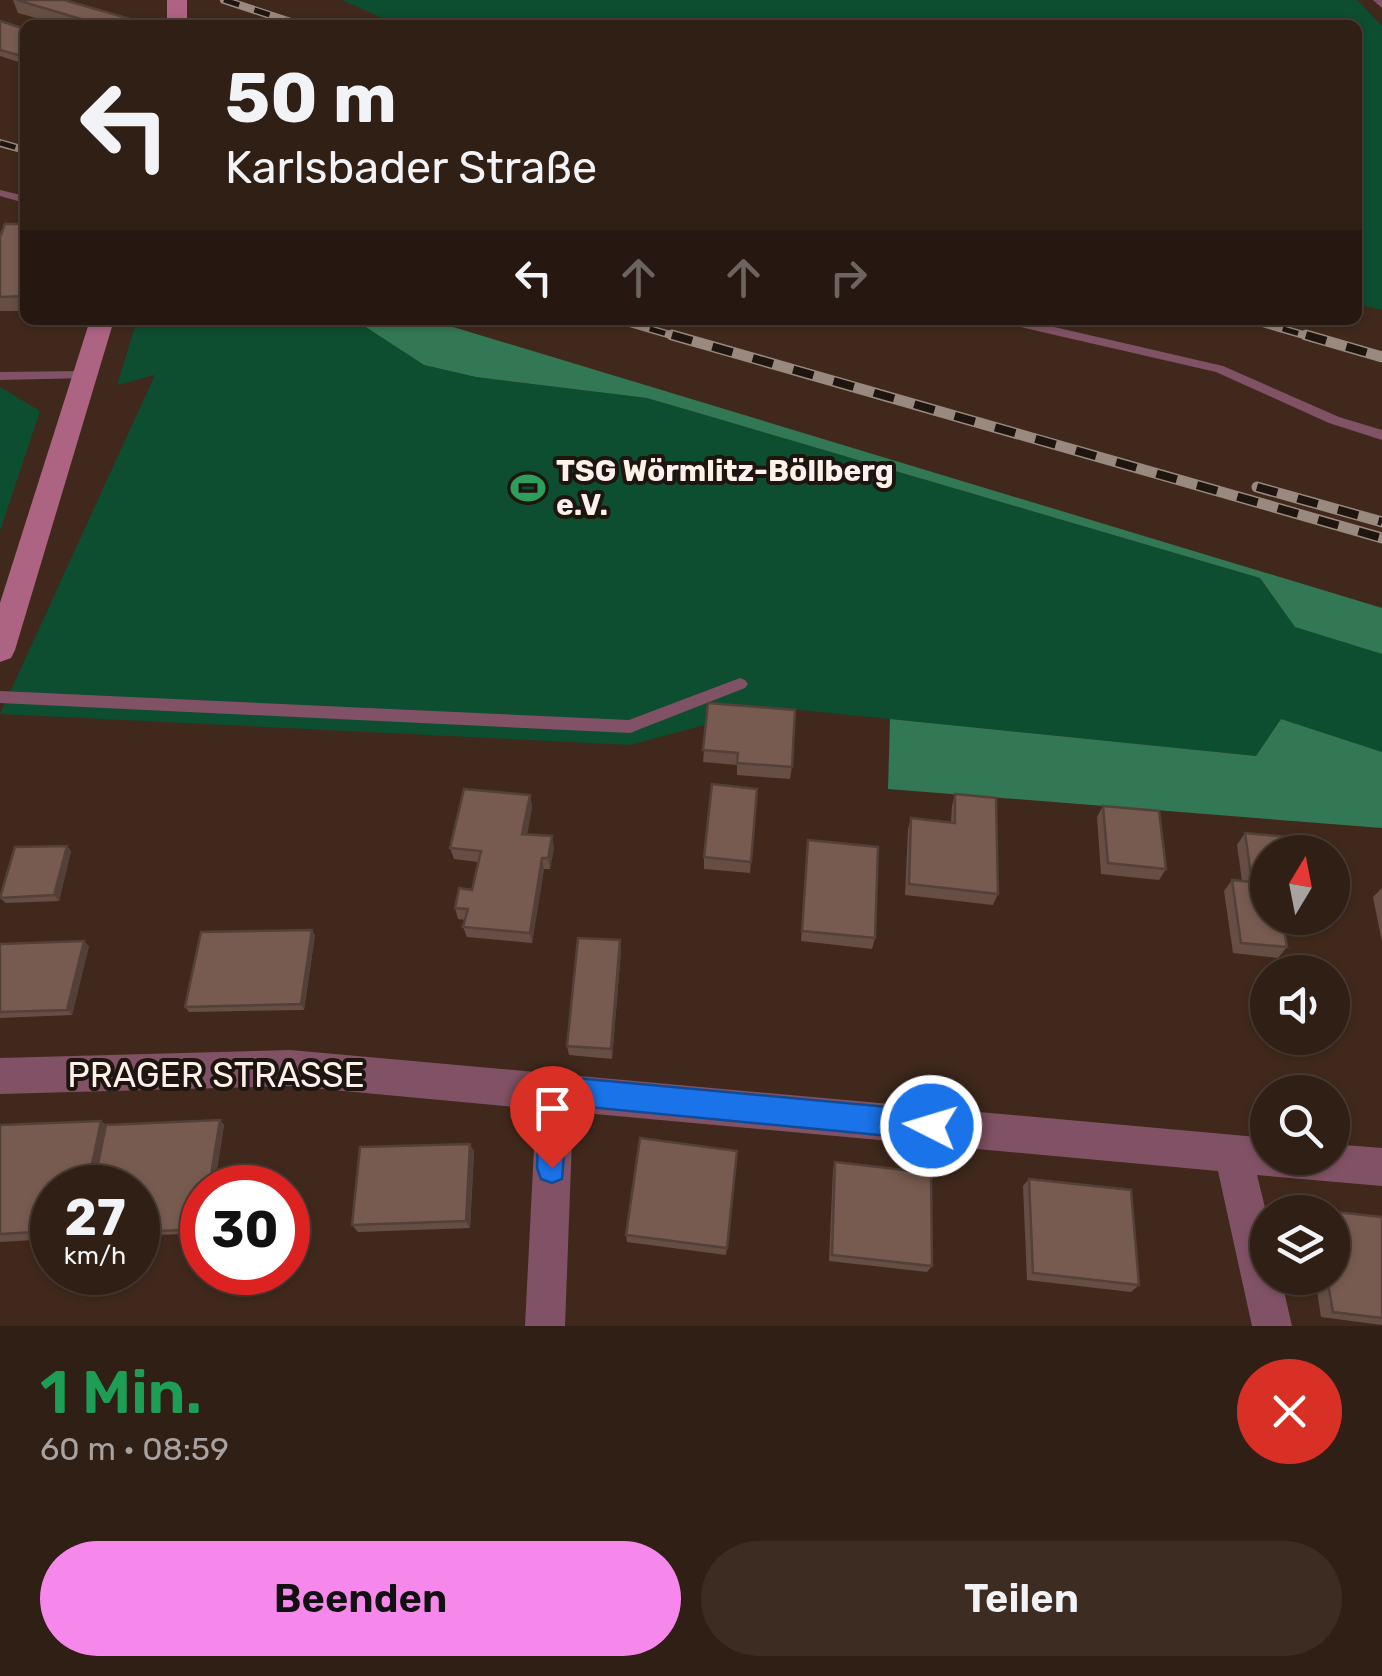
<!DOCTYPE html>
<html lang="de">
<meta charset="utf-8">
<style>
body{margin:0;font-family:Rubik,sans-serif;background:#3c2c22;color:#f1f3f6;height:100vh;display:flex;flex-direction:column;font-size:38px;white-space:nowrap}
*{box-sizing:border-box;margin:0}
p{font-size:32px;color:#a8a2a0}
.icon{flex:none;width:55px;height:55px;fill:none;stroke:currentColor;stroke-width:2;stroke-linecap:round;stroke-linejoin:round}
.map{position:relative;height:1326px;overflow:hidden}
.sheet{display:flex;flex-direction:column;background:#301f15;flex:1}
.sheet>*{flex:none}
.banner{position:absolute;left:20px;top:20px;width:1342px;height:305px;border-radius:15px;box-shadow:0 2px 8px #0004,0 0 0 2px #4b3d34;background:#301f15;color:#f1f3f6;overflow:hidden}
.needle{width:65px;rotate:10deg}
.controls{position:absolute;left:1250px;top:835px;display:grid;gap:20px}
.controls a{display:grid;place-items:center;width:100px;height:100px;border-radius:50%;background:#301f15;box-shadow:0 2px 8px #0004,0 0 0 2px #4b3d34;font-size:50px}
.speed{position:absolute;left:30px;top:1165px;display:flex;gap:20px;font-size:50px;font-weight:700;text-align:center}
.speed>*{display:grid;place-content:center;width:130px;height:130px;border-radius:50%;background:#301f15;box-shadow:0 2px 8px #0004,0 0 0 2px #4b3d34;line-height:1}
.speed small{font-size:25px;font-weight:400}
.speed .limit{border:15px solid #d22;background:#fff;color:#111}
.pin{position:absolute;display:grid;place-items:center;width:85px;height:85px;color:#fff;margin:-102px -42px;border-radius:50% 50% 50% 0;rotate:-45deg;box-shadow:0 0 10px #0007}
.pin .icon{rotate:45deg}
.me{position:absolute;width:110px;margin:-55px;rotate:275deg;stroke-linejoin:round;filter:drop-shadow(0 0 8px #0008)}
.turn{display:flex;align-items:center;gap:35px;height:210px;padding:0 40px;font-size:45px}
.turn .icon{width:130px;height:130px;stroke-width:2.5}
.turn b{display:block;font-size:70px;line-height:85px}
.lanes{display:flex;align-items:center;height:95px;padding:0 40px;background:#0003;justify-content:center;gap:50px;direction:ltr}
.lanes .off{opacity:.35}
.round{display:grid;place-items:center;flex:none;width:105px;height:105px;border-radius:52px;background:#3c2c22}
.overview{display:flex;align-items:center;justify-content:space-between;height:170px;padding:0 40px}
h1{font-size:60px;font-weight:600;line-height:75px;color:#1e9e55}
.primary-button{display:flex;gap:20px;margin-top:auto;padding:20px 40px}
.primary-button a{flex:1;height:115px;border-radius:60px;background:#f788eb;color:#111;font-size:40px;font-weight:600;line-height:115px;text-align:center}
.primary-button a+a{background:#3c2c22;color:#f1f3f6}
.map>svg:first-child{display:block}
.green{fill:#0d4d30}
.forest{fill:#337855}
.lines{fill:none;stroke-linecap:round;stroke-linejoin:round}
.lane{fill:#815265;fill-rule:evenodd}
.street{fill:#815265;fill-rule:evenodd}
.secondary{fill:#ad6382;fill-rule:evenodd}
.rail-far1-casing{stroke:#9a897f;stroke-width:8}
.rail-casing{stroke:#9a897f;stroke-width:11}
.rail-far1{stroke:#1f150f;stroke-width:5;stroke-dasharray:16;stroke-linecap:butt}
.rail{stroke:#1f150f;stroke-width:8;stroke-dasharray:21;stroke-linecap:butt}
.wall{fill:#664e45}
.shaded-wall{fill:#534038}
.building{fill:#775b50;stroke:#534038;stroke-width:2.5}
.route{fill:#1a73e8;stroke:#114b97;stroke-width:2.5}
.labels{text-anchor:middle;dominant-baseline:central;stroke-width:8;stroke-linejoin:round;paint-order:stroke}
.poi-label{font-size:30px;font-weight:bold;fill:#fdf1ea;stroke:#1f150f;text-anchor:start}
.near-street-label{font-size:35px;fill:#fdf1ea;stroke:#1f150f}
</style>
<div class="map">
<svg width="1382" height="1326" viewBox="0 0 1382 1326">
<rect width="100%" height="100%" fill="#40291c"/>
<!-- green -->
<g class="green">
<polygon points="342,0 1357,0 1382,26 1382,310 1358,304 1358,25 398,25"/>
<polygon points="137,320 355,320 424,365 476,377 647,398 1260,578 1295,627 1382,654 1382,752 1281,719 1256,756 771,707 630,745 0,714 155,375 117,385"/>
<polygon points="0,387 40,411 0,531"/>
</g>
<!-- forest -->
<g class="forest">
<polygon points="355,320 430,320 1382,608 1382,654 1295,627 1260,578 647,398 476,377 424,365"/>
<polygon points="890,719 1256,756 1281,719 1382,752 1382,828 888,789"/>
</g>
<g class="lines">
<!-- lane -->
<g class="lane">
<polygon points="1373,0 1382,0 1382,8"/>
<polygon points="0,190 25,196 25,203 0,196"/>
<polygon points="1001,320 1024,320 1223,366 1339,417 1382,430 1382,440 1329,423 1216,372 1007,324"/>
<polygon points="84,371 88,372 88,378 0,380 0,372"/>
<polygon points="740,678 745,680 748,684 745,688 630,733 0,703 0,691 629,720"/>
</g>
<!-- street -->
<polygon class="street" points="290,1050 1268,1138 1268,1158 1332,1158 1332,1144 1382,1148 1382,1186 1257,1175 1268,1220 1268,1278 1281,1278 1292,1326 1252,1326 1218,1171 573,1112 565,1326 525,1326 536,1109 290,1086 0,1094 0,1058"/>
<!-- secondary -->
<g class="secondary">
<rect x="167" y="0" width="20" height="25"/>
<polygon points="90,320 114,320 15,650 11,658 0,662 0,603"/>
</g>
<!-- rail-far1 casing -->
<g class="rail-far1-casing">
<g id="rail-far1">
<polyline points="224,0 300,25"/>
<polyline points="0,143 25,150"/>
<polyline points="619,320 681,338"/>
<polyline points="1252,320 1314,338"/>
</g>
</g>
<!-- rail casing -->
<g class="rail-casing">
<g id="rail">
<polyline points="672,335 1382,538"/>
<polyline points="1306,335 1382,357"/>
<polyline points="1257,487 1382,522"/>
</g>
</g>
<!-- rail-far1 -->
<use href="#rail-far1" class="rail-far1"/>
<!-- rail -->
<use href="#rail" class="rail"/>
</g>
<!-- wall -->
<g class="wall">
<polygon points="13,0 64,0 134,20 136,25 60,25 18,13"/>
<polygon points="0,21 25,29 25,64 0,56"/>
<polygon points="25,224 25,311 0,311 0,237"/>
<polygon points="708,703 792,767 790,779 737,775 737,765 703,762"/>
<polygon points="757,789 750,873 704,869 704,857"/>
<polygon points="955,794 998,894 993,905 905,895 908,829 911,818 951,822 952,806"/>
<polygon points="530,795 532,807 527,834 554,848 550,869 544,869 532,943 467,937 463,927 465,920 458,919 455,908 472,890 478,862 454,859 450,848"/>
<polygon points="1103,806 1166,869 1159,880 1101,874 1097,817"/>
<polygon points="1245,833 1268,852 1287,947 1278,958 1233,953 1224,891 1232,880 1242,881 1237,845"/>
<polygon points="808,840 875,938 872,949 801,941"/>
<polygon points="71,851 59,901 6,903 0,898"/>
<polygon points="1382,888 1382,942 1373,897"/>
<polygon points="315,935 304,1010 189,1012 185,1007"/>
<polygon points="0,944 89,946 72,1015 0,1018"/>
<polygon points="621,951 612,1059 569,1055 567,1046"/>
<polygon points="220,1120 224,1125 214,1188 202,1188 202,1233 138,1236 138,1188 52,1188 52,1239 0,1242 0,1125 101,1121 106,1125"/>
<polygon points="470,1144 474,1152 470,1228 358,1232 352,1225"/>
<polygon points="737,1151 726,1255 627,1242 626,1235"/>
<polygon points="835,1162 932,1266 927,1272 829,1261 833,1170"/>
<polygon points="1029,1179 1139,1285 1131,1292 1027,1280 1023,1186"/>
<polygon points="1317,1210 1382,1217 1382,1325 1321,1317 1315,1278 1332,1278 1332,1212 1312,1212"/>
</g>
<!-- shaded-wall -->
<g class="shaded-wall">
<polygon points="530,795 532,807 525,846 522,834"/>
<polygon points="552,836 554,848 550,869 548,858"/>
<polygon points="67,846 71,851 59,901 54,895"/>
<polygon points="542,858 544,869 532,943 530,933"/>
<polygon points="312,930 315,935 304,1010 301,1004"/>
<polygon points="620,940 621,951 612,1059 611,1049"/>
<polygon points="84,941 89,946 72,1015 67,1010"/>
<polygon points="220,1120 224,1125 214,1188 209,1188"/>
<polygon points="101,1121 111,1130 99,1188 87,1188"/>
<polygon points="470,1144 474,1152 470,1228 466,1221"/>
</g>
<!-- building -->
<g class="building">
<polygon points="17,0 64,0 134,20 128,25 101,25"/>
<polygon points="0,21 25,29 25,57 0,50"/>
<polygon points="5,224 25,224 25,296 0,297 0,237"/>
<polygon points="708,703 795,710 792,767 737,763 738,753 703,750"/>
<polygon points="712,784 757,789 751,862 704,857"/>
<polygon points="464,789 530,795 522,834 552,836 548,858 542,858 530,933 463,927 468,909 455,908 459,888 472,890 481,851 450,848"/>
<polygon points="955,794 996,798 998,894 909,884 911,818 955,823"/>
<polygon points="1103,806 1159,811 1166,869 1108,863"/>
<polygon points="1245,833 1288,837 1290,852 1268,852 1268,918 1282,918 1287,947 1241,943 1232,880 1252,882"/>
<polygon points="808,840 878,847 875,938 802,931"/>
<polygon points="67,846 54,895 0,898 15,847"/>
<polygon points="312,930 301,1004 185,1007 201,932"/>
<polygon points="578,938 620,940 611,1049 567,1046"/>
<polygon points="84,941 67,1010 0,1012 0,944"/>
<polygon points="220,1120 209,1188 202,1188 202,1229 138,1232 138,1188 93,1188 106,1125"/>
<polygon points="101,1121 87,1188 52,1188 52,1231 0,1234 0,1125"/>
<polygon points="640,1138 737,1151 727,1248 626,1235"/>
<polygon points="470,1144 466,1221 352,1225 360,1147"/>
<polygon points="835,1162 931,1173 932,1266 832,1255"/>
<polygon points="1029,1179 1131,1190 1139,1285 1033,1273"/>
<polygon points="1317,1210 1382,1217 1382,1318 1333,1312 1327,1278 1332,1278 1332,1212 1317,1212"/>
</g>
<!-- route -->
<polygon class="route" points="554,1076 931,1111 941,1115 945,1126 941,1136 931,1140 568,1105 562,1179 552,1183 541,1179 537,1168 540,1090 545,1080"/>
<!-- icons -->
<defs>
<g id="stadium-bare" transform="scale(2.7)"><path d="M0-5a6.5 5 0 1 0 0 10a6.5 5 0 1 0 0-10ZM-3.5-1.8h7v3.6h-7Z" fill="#2e9e5b" stroke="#1f150f" stroke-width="2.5" paint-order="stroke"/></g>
</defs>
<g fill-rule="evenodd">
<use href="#stadium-bare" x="528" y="488"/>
</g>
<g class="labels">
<!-- poi labels -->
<g class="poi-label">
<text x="556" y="471">TSG Wörmlitz-Böllberg<tspan x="556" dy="34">e.V.</tspan></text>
</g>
<!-- near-street labels -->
<g class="near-street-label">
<text x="216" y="1075">PRAGER STRASSE</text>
</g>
</g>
</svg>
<div class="controls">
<a><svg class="needle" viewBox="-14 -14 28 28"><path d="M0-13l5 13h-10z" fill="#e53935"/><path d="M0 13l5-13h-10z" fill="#a8a2a0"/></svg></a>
<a><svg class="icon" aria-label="sound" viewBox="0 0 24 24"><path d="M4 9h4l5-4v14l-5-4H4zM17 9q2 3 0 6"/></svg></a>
<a><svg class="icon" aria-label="search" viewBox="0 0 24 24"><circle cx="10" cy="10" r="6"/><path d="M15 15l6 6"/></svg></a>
<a><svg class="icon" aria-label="layers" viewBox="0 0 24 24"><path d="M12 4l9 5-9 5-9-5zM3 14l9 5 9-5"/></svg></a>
</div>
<div class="speed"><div>27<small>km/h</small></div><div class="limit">30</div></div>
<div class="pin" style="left:552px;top:1168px;background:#d93025"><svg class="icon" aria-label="arrive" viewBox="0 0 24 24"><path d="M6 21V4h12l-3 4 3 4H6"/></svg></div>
<svg class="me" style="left:931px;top:1126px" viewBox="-20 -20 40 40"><circle r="17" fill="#1a73e8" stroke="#fff" stroke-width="3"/><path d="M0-11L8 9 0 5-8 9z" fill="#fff"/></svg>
<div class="banner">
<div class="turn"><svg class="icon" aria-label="left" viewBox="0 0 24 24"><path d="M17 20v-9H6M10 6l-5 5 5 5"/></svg><div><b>50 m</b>Karlsbader Straße</div></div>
<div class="lanes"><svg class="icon" aria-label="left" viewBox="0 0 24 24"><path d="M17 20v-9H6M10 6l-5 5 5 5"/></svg><svg class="icon off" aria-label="ahead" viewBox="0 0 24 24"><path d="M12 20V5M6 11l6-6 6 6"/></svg><svg class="icon off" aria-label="ahead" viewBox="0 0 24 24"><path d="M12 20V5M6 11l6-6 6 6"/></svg><svg class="icon off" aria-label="right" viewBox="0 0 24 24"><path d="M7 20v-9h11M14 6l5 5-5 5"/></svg></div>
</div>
</div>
<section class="sheet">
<div class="overview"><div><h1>1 Min.</h1><p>60 m · 08:59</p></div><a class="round" style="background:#d93025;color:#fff"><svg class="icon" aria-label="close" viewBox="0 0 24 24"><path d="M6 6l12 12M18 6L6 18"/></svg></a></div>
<div class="primary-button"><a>Beenden</a><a>Teilen</a></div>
</section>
